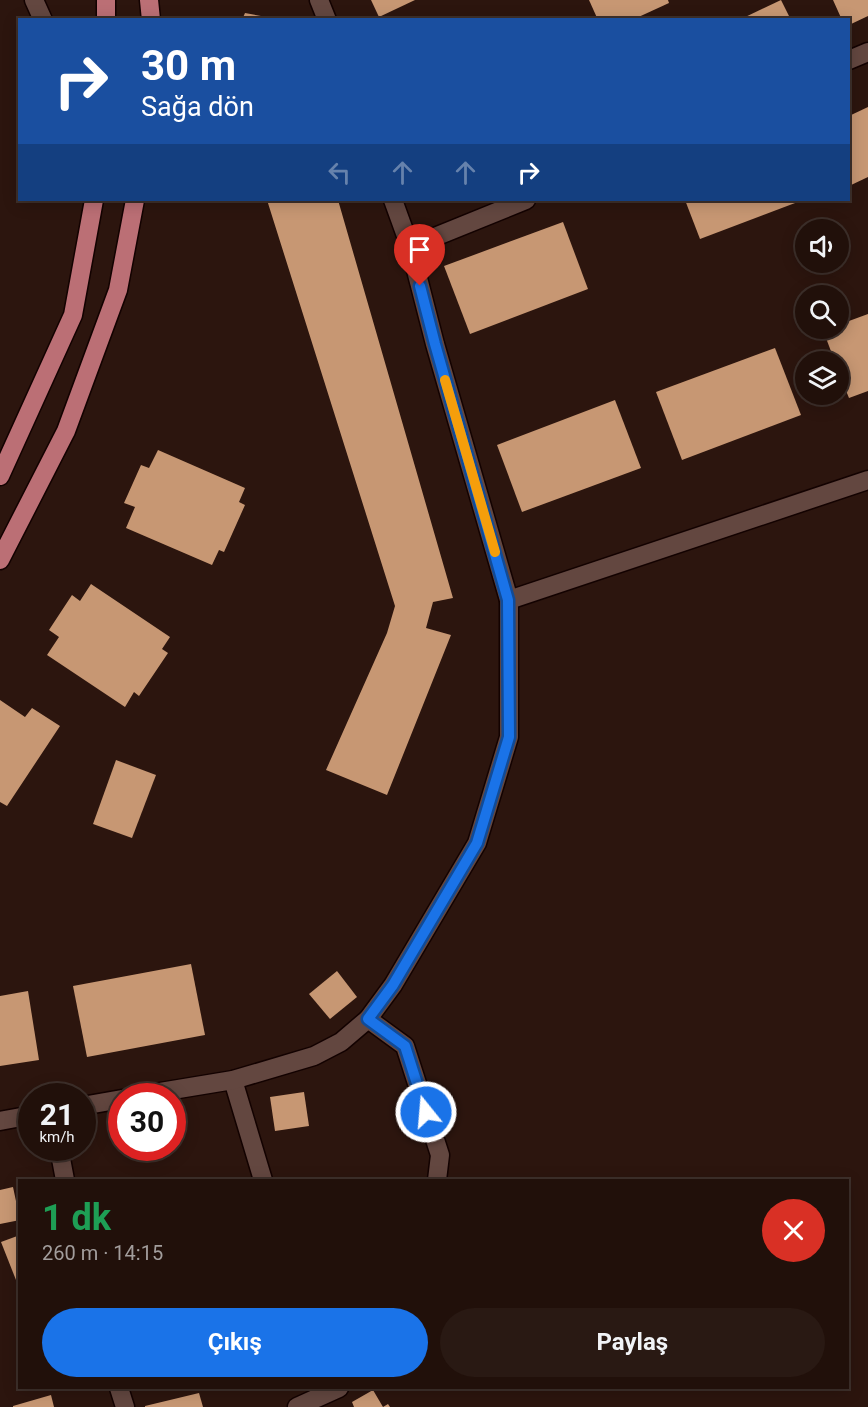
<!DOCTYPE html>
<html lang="tr">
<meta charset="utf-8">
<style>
body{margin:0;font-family:Roboto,sans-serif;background:#291913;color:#f1f3f6;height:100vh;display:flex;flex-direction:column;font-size:22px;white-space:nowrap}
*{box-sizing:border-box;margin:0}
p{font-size:20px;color:#a29d9c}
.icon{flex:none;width:33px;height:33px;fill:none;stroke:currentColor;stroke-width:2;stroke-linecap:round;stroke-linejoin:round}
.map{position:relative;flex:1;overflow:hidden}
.drawer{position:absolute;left:18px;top:1179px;width:831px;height:210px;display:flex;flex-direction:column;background:#21100a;border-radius:0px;box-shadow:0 3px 15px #0003,0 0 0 2px #3e302b}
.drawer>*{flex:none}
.top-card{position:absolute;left:18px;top:18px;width:832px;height:183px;border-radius:0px;box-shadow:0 3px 15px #0003,0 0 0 2px #3e302b;background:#1a4fa0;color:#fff;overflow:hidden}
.tools{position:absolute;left:795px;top:219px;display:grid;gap:12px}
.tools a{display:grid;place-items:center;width:54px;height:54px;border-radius:50%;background:#21100a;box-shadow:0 3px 15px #0003,0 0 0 2px #3e302b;font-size:30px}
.speed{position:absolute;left:18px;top:1083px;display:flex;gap:12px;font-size:30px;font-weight:700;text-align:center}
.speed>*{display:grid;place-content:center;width:78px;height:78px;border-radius:50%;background:#21100a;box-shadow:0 3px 15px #0003,0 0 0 2px #3e302b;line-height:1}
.speed small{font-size:15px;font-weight:400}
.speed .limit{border:9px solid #d22;background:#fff;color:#111}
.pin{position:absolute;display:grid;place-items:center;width:51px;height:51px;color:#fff;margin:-62px -26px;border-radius:50% 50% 50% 0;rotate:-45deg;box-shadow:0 0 6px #0007}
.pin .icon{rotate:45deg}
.me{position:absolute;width:66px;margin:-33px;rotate:343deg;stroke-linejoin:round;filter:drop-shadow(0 0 4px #0008)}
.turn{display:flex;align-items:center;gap:21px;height:126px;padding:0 24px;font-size:27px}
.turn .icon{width:78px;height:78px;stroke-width:2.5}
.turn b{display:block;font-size:42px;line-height:51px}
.lanes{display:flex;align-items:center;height:57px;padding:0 24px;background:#0003;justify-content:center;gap:30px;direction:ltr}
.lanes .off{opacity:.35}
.round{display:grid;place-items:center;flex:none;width:63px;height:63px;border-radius:32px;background:#291913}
.head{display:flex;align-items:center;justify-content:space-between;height:102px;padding:0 24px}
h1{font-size:36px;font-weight:700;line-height:45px;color:#1e9e55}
.button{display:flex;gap:12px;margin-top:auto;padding:12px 24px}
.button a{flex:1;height:69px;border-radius:36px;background:#1a73e8;color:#fff;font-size:24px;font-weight:700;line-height:69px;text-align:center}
.button a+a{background:#291913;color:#f1f3f6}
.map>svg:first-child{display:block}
.building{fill:#c79773}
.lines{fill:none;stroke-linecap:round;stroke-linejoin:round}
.minor-casing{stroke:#130200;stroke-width:21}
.major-casing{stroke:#130200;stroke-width:21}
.minor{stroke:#634740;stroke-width:18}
.major{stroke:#bb6f75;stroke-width:18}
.route-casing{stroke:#114b97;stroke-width:15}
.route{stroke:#1a73e8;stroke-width:10}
.slow{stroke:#f59e0b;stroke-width:10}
</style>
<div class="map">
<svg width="868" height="1407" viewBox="0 0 868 1407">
<rect width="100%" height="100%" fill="#2c150e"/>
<!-- building -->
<g class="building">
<polygon points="371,0 415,0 379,17"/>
<polygon points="589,0 668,0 669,3 632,20 598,20"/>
<polygon points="781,0 791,20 739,20"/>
<polygon points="833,0 868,0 868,16 849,25 849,20 842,20"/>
<polygon points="245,13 272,18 272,20 242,20"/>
<polygon points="868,107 868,177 849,186 849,116"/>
<polygon points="267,200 338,200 453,598 433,602 426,628 451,635 387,795 326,770 387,633 395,606"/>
<polygon points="685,200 803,200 700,239"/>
<polygon points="563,222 588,289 470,334 444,266"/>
<polygon points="868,314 868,391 849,398 838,371 838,362 835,362 823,330 838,328 838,325"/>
<polygon points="775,348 801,415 682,460 656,392"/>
<polygon points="615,400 641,468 522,512 497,445"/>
<polygon points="158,450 245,488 239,502 245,505 224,552 219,550 212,565 126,528 135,507 124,503 141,465 149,468"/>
<polygon points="91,584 170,637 162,649 168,653 139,696 134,692 125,707 47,655 59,637 49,630 72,595 80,601"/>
<polygon points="0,700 25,717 32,708 60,726 7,806 0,802"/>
<polygon points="116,760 156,775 132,838 93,824"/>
<polygon points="191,964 205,1035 87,1057 73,986"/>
<polygon points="337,971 357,997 330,1019 309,994"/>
<polygon points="28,991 39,1060 0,1066 0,996"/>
<polygon points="304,1092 309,1126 275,1131 270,1097"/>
<polygon points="13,1187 20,1220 0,1224 0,1190"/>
<polygon points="20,1235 20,1278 16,1280 1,1242"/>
<polygon points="373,1390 383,1407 388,1404 390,1407 354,1407 352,1402"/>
<polygon points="199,1393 203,1407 145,1407 145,1406"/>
<polygon points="51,1395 54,1407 13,1407 13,1406"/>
</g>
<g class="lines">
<!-- minor casing -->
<g class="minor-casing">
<g id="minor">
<polyline points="34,0 43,20"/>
<polyline points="319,0 327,20"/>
<polyline points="849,60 868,52"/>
<polyline points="393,200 410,247 435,344 509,600 509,737 477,843 393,985 368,1019 405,1046 440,1155 437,1180"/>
<polyline points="410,247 526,200"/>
<polyline points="509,600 868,480"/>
<polyline points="233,1080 263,1180"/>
<polyline points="136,1096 233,1080 314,1056 341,1042 368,1019"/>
<polyline points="82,1106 122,1099"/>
<polyline points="0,1121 32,1115"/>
<polyline points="59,1148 65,1180"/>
<polyline points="119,1388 125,1407"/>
<polyline points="297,1407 339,1388"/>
</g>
</g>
<!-- major casing -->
<g class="major-casing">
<g id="major">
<polyline points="149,0 151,20"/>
<polyline points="106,20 106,0"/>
<polyline points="0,476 73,315 94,200"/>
<polyline points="0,560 66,431 118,290 135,200"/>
</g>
</g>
<!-- minor -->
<use href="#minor" class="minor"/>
<!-- major -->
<use href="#major" class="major"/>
</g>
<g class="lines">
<!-- route casing -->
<g class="route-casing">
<polyline id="route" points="420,286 435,344 508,600 509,737 477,843 393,985 368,1019 405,1046 426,1112"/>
</g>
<!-- route -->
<use href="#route" class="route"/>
<!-- slow -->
<polyline class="slow" points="445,380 495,552"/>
</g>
</svg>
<div class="tools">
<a><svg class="icon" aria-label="sound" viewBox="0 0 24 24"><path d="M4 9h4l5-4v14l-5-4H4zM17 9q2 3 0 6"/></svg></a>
<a><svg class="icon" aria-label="search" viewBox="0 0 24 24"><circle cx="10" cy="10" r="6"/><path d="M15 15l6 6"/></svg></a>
<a><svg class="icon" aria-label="layers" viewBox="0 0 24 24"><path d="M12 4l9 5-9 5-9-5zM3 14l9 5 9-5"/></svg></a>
</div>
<div class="speed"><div>21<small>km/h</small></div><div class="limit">30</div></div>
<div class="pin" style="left:420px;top:286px;background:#d93025"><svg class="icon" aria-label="arrive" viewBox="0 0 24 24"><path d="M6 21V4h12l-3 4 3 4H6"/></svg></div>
<svg class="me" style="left:426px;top:1112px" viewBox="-20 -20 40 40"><circle r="17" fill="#1a73e8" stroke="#fff" stroke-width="3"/><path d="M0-11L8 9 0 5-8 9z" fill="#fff"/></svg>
<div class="top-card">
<div class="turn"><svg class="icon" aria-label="right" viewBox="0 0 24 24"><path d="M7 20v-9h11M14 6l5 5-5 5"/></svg><div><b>30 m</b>Sağa dön</div></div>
<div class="lanes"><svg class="icon off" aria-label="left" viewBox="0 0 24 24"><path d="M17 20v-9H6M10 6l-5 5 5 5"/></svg><svg class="icon off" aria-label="ahead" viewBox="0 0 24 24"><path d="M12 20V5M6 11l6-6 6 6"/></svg><svg class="icon off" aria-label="ahead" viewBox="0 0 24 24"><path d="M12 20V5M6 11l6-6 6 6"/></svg><svg class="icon" aria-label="right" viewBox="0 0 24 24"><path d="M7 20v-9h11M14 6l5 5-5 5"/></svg></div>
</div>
<section class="drawer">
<div class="head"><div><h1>1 dk</h1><p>260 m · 14:15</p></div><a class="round" style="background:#d93025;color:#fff"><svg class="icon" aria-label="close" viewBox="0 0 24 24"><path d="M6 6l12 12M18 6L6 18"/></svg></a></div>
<div class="button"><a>Çıkış</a><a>Paylaş</a></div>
</section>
</div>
